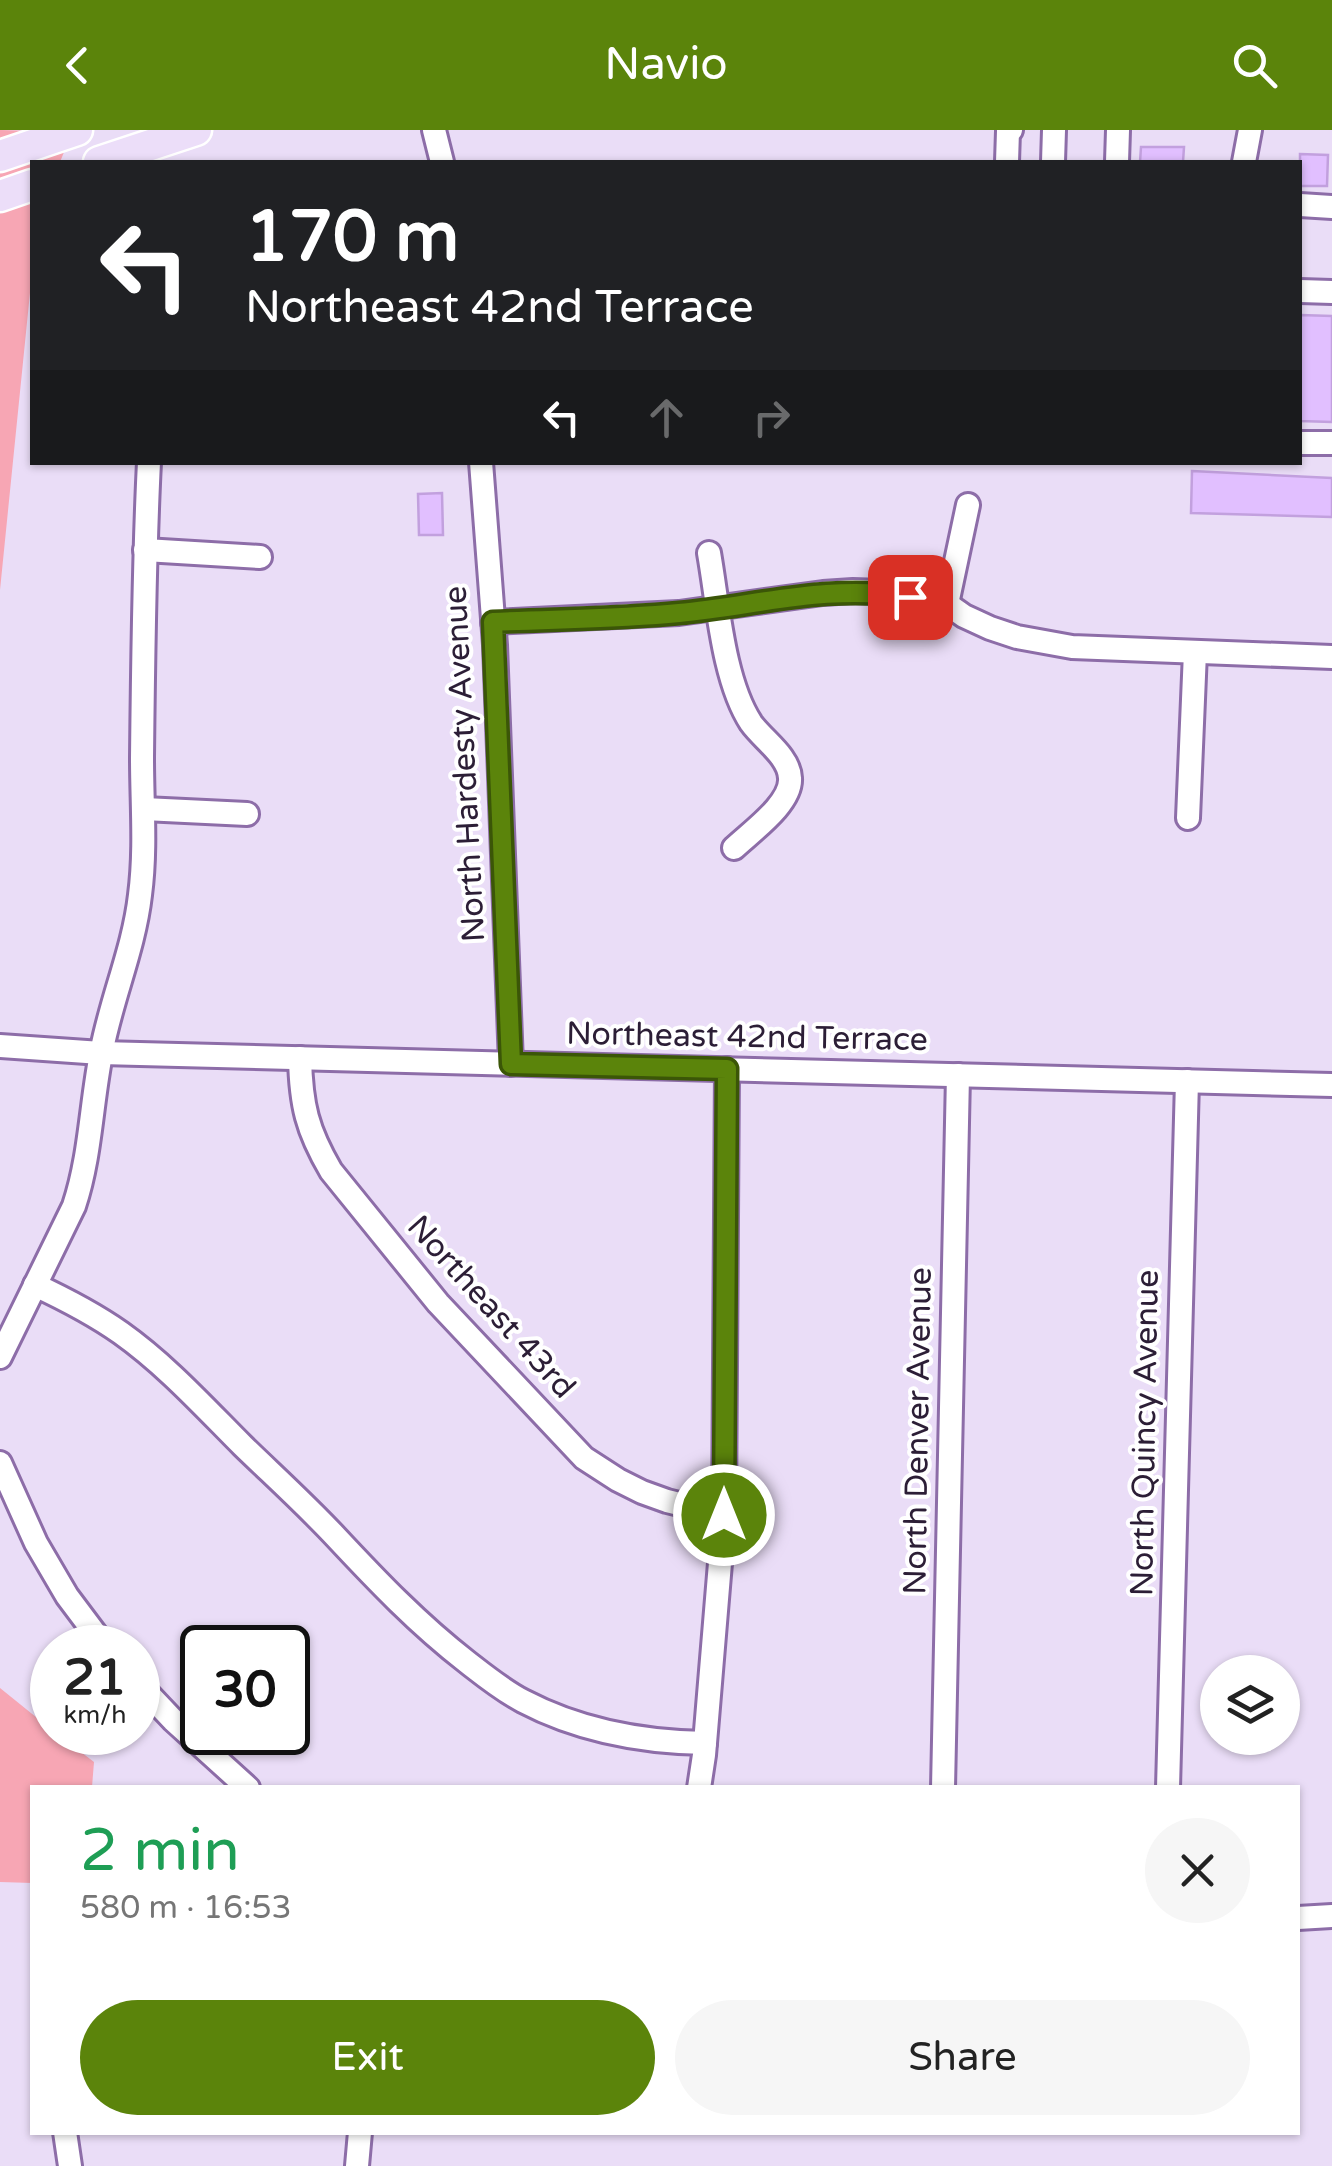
<!DOCTYPE html>
<meta charset="utf-8">
<style>
body{margin:0;font-family:"Varela Round",sans-serif;background:#f6f6f6;color:#222;height:100vh;display:flex;flex-direction:column;font-size:38px;white-space:nowrap}
*{box-sizing:border-box;margin:0}
p{font-size:32px;color:#767676}
.icon{flex:none;width:55px;height:55px;fill:none;stroke:currentColor;stroke-width:2;stroke-linecap:round;stroke-linejoin:round}
.map{position:relative;flex:1;overflow:hidden}
.side{position:absolute;left:30px;top:1655px;width:1270px;height:350px;display:flex;flex-direction:column;background:#fff;border-radius:0px;box-shadow:0 2px 8px #0004}
.side>*{flex:none}
.guide{position:absolute;left:30px;top:30px;width:1272px;height:305px;border-radius:0px;box-shadow:0 2px 8px #0004;background:#202124;color:#fff;overflow:hidden}
.tools{position:absolute;left:1200px;top:1525px;display:grid;gap:20px}
.tools a{display:grid;place-items:center;width:100px;height:100px;border-radius:50%;background:#fff;box-shadow:0 2px 8px #0004;font-size:50px}
.speed{position:absolute;left:30px;top:1495px;display:flex;gap:20px;font-size:50px;font-weight:700;text-align:center}
.speed>*{display:grid;place-content:center;width:130px;height:130px;border-radius:50%;background:#fff;box-shadow:0 2px 8px #0004;line-height:1}
.speed small{font-size:25px;font-weight:400}
.speed .limit{border:5px solid #111;border-radius:15px;background:#fff;color:#111}
.pin{position:absolute;display:grid;place-items:center;width:85px;height:85px;color:#fff;margin:-42px;border-radius:20px;box-shadow:0 5px 15px #0006}
.me{position:absolute;width:110px;margin:-55px;rotate:0deg;stroke-linejoin:round;filter:drop-shadow(0 0 8px #0008)}
.turn{display:flex;align-items:center;gap:35px;height:210px;padding:0 50px;font-size:45px}
.turn .icon{width:130px;height:130px;stroke-width:2.5}
.turn b{display:block;font-size:70px;line-height:85px}
.lanes{display:flex;align-items:center;height:95px;padding:0 50px;background:#0003;justify-content:center;gap:50px;direction:ltr}
.lanes .off{opacity:.35}
.round{display:grid;place-items:center;flex:none;width:105px;height:105px;border-radius:52px;background:#f6f6f6}
.overview{display:flex;align-items:center;justify-content:space-between;height:170px;padding:0 50px}
h1{font-size:60px;font-weight:600;line-height:75px;color:#1e9e55}
.primary-button{display:flex;gap:20px;margin-top:auto;padding:20px 50px}
.primary-button a{flex:1;height:115px;border-radius:60px;background:#5b840b;color:#fff;font-size:40px;font-weight:600;line-height:115px;text-align:center}
.primary-button a+a{background:#f6f6f6;color:#222}
header{display:flex;justify-content:space-between;align-items:center;height:130px;padding:0 50px;background:#5b840b;color:#fff;font-size:45px;font-weight:600}
.map>svg:first-child{display:block}
.green{fill:#f7a6b4}
.building{fill:#e1bfff;stroke:#c2a0de;stroke-width:2.5}
.lines{fill:none;stroke-linecap:round;stroke-linejoin:round}
.minor-casing{stroke:#8d6da8;stroke-width:28}
.major-casing{stroke:#fff;stroke-width:35}
.minor{stroke:#fff;stroke-width:22}
.major{stroke:#ecdef9;stroke-width:30}
.route-casing{stroke:#3b5607;stroke-width:25}
.route{stroke:#5b840b;stroke-width:18}
.labels{text-anchor:middle;dominant-baseline:central;stroke-width:8;stroke-linejoin:round;paint-order:stroke}
.street-label{font-size:32px;fill:#2c1e36;stroke:#fff}
</style>
<header><svg class="icon" aria-label="back" viewBox="0 0 24 24"><path d="M15 5l-7 7 7 7"/></svg>Navio<svg class="icon" aria-label="search" viewBox="0 0 24 24"><circle cx="10" cy="10" r="6"/><path d="M15 15l6 6"/></svg></header>
<div class="map">
<svg width="1332" height="2036" viewBox="0 0 1332 2036">
<rect width="100%" height="100%" fill="#eaddf7"/>
<!-- green -->
<g class="green">
<polygon points="0,0 72,2 60,32 32,32 32,143 0,460"/>
<polygon points="0,1558 52,1600 52,1602 56,1603 94,1632 92,1657 32,1658 32,1753 0,1752"/>
</g>
<!-- building -->
<g class="building">
<polygon points="1141,17 1184,17 1183,32 1140,32"/>
<polygon points="1300,24 1328,25 1327,56 1300,56"/>
<polygon points="1300,185 1332,186 1332,292 1300,291"/>
<polygon points="1192,341 1332,348 1332,387 1191,383"/>
<polygon points="442,363 443,405 419,405 418,364"/>
</g>
<g class="lines">
<!-- minor casing -->
<g class="minor-casing">
<g id="minor">
<polyline points="434,0 442,32"/>
<polyline points="1007,32 1008,1 1011,0"/>
<polyline points="1053,32 1054,0"/>
<polyline points="1117,32 1118,0"/>
<polyline points="1244,32 1250,0"/>
<polyline points="1300,75 1332,77"/>
<polyline points="1300,161 1332,162"/>
<polyline points="1300,313 1332,313"/>
<polyline points="481,332 495,515 511,934"/>
<polyline points="145,420 260,427"/>
<path d="M709 423C718 474 723 550 751 593 763 610 789 626 790 648 792 673 752 701 734 718"/>
<polyline points="947,474 968,375"/>
<polyline points="493,492 679,483 823,463 853,461 881,462 947,474 964,486 990,498 1017,507 1072,517 1332,527"/>
<polyline points="144,679 247,684"/>
<polyline points="1188,688 1195,522"/>
<polyline points="0,916 101,923 1332,955"/>
<path d="M300 928C301 975 307 1000 331 1041L438 1173 584 1328 618 1350 642 1362 667 1371 724 1385"/>
<path d="M35 1155C65 1169 94 1184 121 1203 166 1235 204 1277 243 1316 274 1346 306 1375 335 1406 377 1451 418 1494 467 1532 485 1546 502 1560 523 1571 580 1601 641 1612 705 1613"/>
<path d="M0 1227 74 1076C91 1025 91 972 102 919 112 867 134 818 140 765 146 719 142 674 142 628 143 530 144 431 149 332"/>
<polyline points="0,1333 36,1413 67,1466 106,1518"/>
<polyline points="138,1553 173,1590 248,1658"/>
<polyline points="699,1658 704,1625 724,1385 727,939"/>
<polyline points="943,1658 958,945"/>
<polyline points="1168,1658 1187,951"/>
<polyline points="1298,1788 1332,1786"/>
<polyline points="65,2002 70,2036"/>
<polyline points="357,2036 360,2002"/>
</g>
</g>
<!-- major casing -->
<g class="major-casing">
<g id="major">
<polyline points="0,26 77,0"/>
<polyline points="99,32 196,0"/>
<polyline points="0,66 32,55"/>
</g>
</g>
<!-- minor -->
<use href="#minor" class="minor"/>
<!-- major -->
<use href="#major" class="major"/>
</g>
<g class="lines">
<!-- route casing -->
<g class="route-casing">
<path id="route" d="M724 1385 727 939 511 934 493 492C555 489 617 489 679 483 760 475 827 454 910 467"/>
</g>
<!-- route -->
<use href="#route" class="route"/>
</g>
<g class="labels">
<!-- street labels -->
<g class="street-label">
<text transform="translate(465 634) rotate(-93)">North Hardesty Avenue</text>
<text transform="translate(747 907) rotate(1)">Northeast 42nd Terrace</text>
<text transform="translate(491 1177) rotate(48)">Northeast 43rd</text>
<text transform="translate(918 1301) rotate(-89)">North Denver Avenue</text>
<text transform="translate(1145 1303) rotate(-89)">North Quincy Avenue</text>
</g>
</g>
</svg>
<div class="tools">
<a><svg class="icon" aria-label="layers" viewBox="0 0 24 24"><path d="M12 4l9 5-9 5-9-5zM3 14l9 5 9-5"/></svg></a>
</div>
<div class="speed"><div>21<small>km/h</small></div><div class="limit">30</div></div>
<div class="pin" style="left:910px;top:467px;background:#d93025"><svg class="icon" aria-label="arrive" viewBox="0 0 24 24"><path d="M6 21V4h12l-3 4 3 4H6"/></svg></div>
<svg class="me" style="left:724px;top:1385px" viewBox="-20 -20 40 40"><circle r="17" fill="#5b840b" stroke="#fff" stroke-width="3"/><path d="M0-11L8 9 0 5-8 9z" fill="#fff"/></svg>
<div class="guide">
<div class="turn"><svg class="icon" aria-label="left" viewBox="0 0 24 24"><path d="M17 20v-9H6M10 6l-5 5 5 5"/></svg><div><b>170 m</b>Northeast 42nd Terrace</div></div>
<div class="lanes"><svg class="icon" aria-label="left" viewBox="0 0 24 24"><path d="M17 20v-9H6M10 6l-5 5 5 5"/></svg><svg class="icon off" aria-label="ahead" viewBox="0 0 24 24"><path d="M12 20V5M6 11l6-6 6 6"/></svg><svg class="icon off" aria-label="right" viewBox="0 0 24 24"><path d="M7 20v-9h11M14 6l5 5-5 5"/></svg></div>
</div>
<section class="side">
<div class="overview"><div><h1>2 min</h1><p>580 m · 16:53</p></div><a class="round"><svg class="icon" aria-label="close" viewBox="0 0 24 24"><path d="M6 6l12 12M18 6L6 18"/></svg></a></div>
<div class="primary-button"><a>Exit</a><a>Share</a></div>
</section>
</div>
